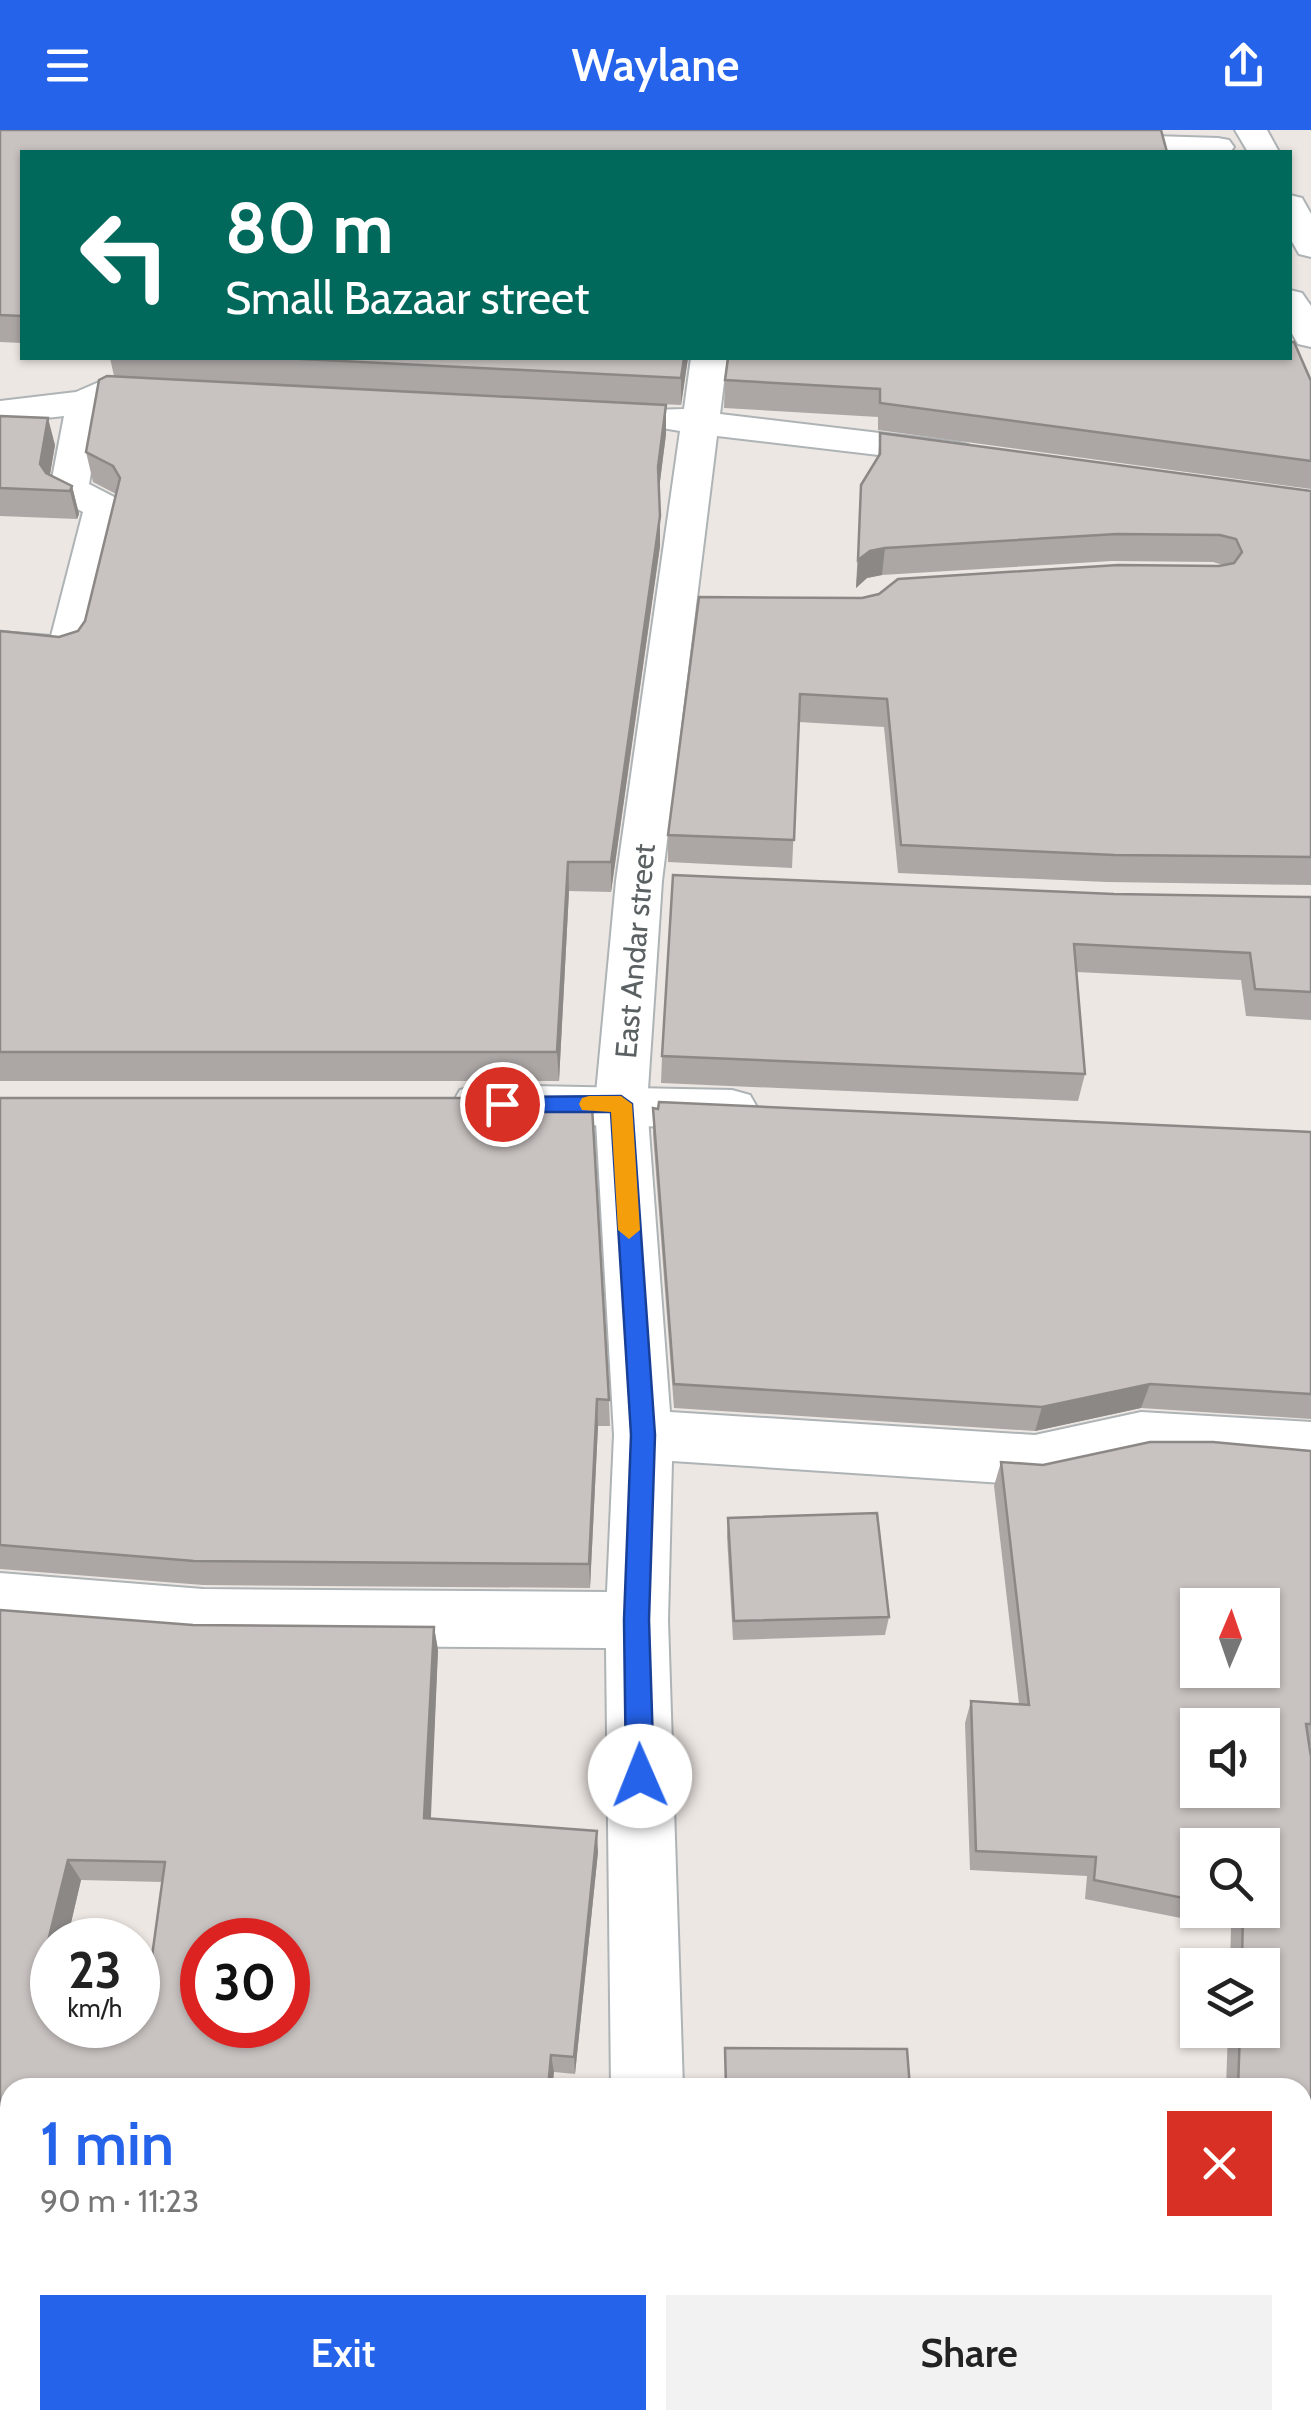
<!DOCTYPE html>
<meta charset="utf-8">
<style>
body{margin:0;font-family:Cabin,sans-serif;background:#f2f2f2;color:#222;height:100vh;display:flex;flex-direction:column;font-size:38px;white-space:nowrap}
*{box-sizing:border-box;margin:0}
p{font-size:32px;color:#767676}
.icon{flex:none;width:55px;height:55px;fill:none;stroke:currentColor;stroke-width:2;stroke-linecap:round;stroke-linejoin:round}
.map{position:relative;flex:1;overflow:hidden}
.details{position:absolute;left:0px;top:1948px;width:1312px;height:352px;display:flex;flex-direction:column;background:#fff;border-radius:30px 30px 0 0;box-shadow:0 2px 8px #0004}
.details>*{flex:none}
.hud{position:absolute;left:20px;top:20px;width:1272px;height:210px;border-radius:0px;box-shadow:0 2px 8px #0004;background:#00695c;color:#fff;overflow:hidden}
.needle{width:65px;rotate:2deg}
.buttons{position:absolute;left:1180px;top:1458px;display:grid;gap:20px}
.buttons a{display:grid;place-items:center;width:100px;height:100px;border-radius:0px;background:#fff;box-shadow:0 2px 8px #0004;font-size:50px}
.speed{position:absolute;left:30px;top:1788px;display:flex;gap:20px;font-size:50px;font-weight:700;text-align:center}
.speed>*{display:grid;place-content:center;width:130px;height:130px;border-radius:50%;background:#fff;box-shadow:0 2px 8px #0004;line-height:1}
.speed small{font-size:25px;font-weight:400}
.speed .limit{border:15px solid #d22;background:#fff;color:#111}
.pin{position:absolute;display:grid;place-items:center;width:85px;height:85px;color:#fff;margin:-42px;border:5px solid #fff;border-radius:50%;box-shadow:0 2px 10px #0007}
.me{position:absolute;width:110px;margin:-55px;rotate:359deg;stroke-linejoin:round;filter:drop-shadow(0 0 8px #0008)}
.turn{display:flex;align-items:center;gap:35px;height:210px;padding:0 40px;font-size:45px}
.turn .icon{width:130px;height:130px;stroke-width:2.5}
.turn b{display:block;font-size:70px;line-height:85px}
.round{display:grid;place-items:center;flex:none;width:105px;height:105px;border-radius:0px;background:#f2f2f2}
.summary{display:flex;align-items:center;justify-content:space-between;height:170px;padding:0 40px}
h1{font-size:60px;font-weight:600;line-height:75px;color:#2563eb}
.primary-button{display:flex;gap:20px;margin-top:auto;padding:20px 40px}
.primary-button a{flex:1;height:115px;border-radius:0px;background:#2563eb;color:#fff;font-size:40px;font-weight:600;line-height:115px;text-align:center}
.primary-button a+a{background:#f2f2f2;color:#222}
header{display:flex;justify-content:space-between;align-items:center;height:130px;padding:0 40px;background:#2563eb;color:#fff;font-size:45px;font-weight:600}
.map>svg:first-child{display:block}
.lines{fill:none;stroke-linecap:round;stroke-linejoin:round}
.minor-casing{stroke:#aeb3b5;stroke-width:4}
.secondary-casing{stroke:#adb3b5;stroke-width:4}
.minor{fill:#fff;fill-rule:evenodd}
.secondary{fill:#fff;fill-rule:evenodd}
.wall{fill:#aca7a5;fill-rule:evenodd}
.shaded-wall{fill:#8c8886}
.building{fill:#c8c2c0;stroke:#8c8886;stroke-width:2.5;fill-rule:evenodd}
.route{fill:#2563eb;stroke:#184099;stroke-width:2.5}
.slow{fill:#f59e0b}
.labels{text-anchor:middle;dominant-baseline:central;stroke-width:8;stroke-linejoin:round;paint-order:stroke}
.street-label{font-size:30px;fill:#5b6163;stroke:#fff}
</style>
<header><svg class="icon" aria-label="menu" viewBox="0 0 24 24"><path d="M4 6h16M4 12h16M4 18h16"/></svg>Waylane<svg class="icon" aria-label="share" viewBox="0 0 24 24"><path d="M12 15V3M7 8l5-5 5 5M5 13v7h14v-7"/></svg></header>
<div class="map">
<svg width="1311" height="2298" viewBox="0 0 1311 2298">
<rect width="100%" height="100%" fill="#ede7e3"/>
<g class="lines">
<!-- minor casing -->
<g class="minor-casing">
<g id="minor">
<polygon points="1090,4 1218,8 1229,10 1234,17 1230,22 1079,20 1074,13 1079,6"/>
<polygon points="691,228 727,228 720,284 955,312 968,315 974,323 968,331 955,334 717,306 662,751 647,974 670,1282 1035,1305 1141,1282 1311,1292 1311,1342 1203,1332 1141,1332 1035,1355 672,1331 668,1490 683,1958 611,1958 606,1518 203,1515 0,1499 0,1443 203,1459 607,1462 614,1305 595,974 616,751 680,301 650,296 644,288 650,280 684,279"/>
<path d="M106 249 181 255 186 263 181 271C156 277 125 264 102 277L89 354 118 369 123 377 89 520 83 529 68 533 0 528V502L51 506 83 382 55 367 50 359 64 286 0 293V271L76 262Z"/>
<rect x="615" y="2290" width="78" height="8"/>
</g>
</g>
<!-- secondary casing -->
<g class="secondary-casing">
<g id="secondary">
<polygon points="1235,0 1267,0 1279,22 1248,22"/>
<polygon points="1290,65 1302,68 1311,84 1311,127 1299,124 1290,108"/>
<polygon points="1290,160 1302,163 1311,176 1311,217 1298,214 1290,200"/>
<polygon points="478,955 732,960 750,965 758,979 750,993 732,998 478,993 460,988 452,974 460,960"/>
</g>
</g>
<!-- minor -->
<use href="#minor" class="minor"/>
<!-- secondary -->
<use href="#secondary" class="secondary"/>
</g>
<!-- wall -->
<g class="wall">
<polygon points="0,0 22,22 22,213 0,212"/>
<polygon points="110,228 688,228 681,275 114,246"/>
<polygon points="725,250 1311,251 1311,359 878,300 878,287 724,278"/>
<polygon points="0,286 55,315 50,345 72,356 79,384 77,389 0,386"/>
<polygon points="880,303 1311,361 1311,755 1107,752 898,743 884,597 799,592 792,738 668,732 668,705 862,468 1223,435 1213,432 1112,431 882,445 867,448 856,458 861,355 878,327"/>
<polygon points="666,304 659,359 660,416 611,762 569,761 559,951 0,951 0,501 59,507 78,501 85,491 116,364 93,352 86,322"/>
<polygon points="1114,764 1311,767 1311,890 1246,886 1241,850 1076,842 1085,944 1078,971 661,953 662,926"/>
<polygon points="0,968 553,968 609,1270 610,1296 598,1296 590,1458 203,1455 0,1439"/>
<polygon points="653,978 1311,1002 1311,1289 1141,1278 1035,1301 674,1278 653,1005"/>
<path d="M1311 1321V1616H1309L1311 2298H1057V2290H1302V1958H1226L1228 1900H1262V1835H1230L1231 1798 1085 1769 1087 1746 970 1740 965 1593 971 1571 1019 1574 994 1356 1001 1332 1043 1335ZM1198 1715 1262 1780H1198Z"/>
<polygon points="728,1388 889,1487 885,1505 733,1510 727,1407"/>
<path d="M0 1480 193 1495 434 1497 438 1520 430 1689 598 1722 575 1944 554 1942 552 1958H10L571 2290 570 2298H0ZM81 1750 163 1752 149 1848 52 1895V1810H67Z"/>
</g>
<!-- shaded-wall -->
<g class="shaded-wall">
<polygon points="684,228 688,228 681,275 681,248"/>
<polygon points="666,275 666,304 658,367 658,337"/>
<polygon points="48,288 55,315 47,361 40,334"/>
<polygon points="72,356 79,384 77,389 70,361"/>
<polygon points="660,386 660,416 611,762 611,732"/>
<polygon points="885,418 882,445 867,448 856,458 858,430 870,421"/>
<polygon points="568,732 569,761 559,951 557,922"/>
<polygon points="1150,1254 1141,1278 1035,1301 1042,1277"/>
<polygon points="597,1269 598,1296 590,1458 589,1434"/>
<polygon points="434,1497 438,1520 430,1709 424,1688"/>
<polygon points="597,1701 598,1722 575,1944 574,1927"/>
<polygon points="68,1730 81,1750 67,1810 52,1810 52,1870 38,1852"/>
<polygon points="551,1925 554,1942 552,1958 548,1958"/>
</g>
<!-- building -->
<g class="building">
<polygon points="0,0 1161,0 1167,22 22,22 22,186 0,185"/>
<polygon points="1290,212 1294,212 1311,251 1311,331 880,273 880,259 725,250 728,228 1290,228"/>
<polygon points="282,228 684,228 681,248"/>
<polygon points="107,246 666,275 658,337 660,386 611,732 568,732 557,922 0,922 0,501 59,507 78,501 85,491 120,348 113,336 86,322 99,250"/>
<polygon points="0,286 48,288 40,334 46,343 72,356 70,361 0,358"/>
<polygon points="880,303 1311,361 1311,727 1114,725 901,715 887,569 800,564 794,710 668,705 699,467 862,468 879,464 898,449 1118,435 1219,436 1234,433 1242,422 1236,409 1220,405 1117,404 885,418 870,421 858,430 861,355 880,324"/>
<polygon points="673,745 1114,764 1311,767 1311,862 1255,859 1250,823 1074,814 1085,944 662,926"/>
<polygon points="0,968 553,968 553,976 592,976 609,1270 597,1269 589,1434 194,1431 0,1415"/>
<polygon points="659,972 1311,1002 1311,1264 1150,1254 1042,1277 674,1254 653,978 658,979"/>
<path d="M1150 1312H1213L1311 1321V1594H1306L1311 1627V2298H1068L1067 2290H1302V1958H1238L1240 1900H1262V1835H1242L1243 1780H1262V1715H1198V1771L1094 1750 1096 1727 976 1721 971 1571 1029 1575 1001 1332 1043 1335ZM1198 1475H1262V1540H1198ZM1198 1595H1262V1660H1198Z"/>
<polygon points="877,1383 889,1487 734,1491 728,1388"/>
<path d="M0 1480 193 1495 434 1497 424 1688 597 1701 574 1927 551 1925 548 1958H10V2290H568V2298H0ZM68 1730 165 1732 149 1848H138V1895H52V1851L38 1852ZM202 1810H288V1895H202Z"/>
<polygon points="725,1918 907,1919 910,1958 726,1958"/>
<polygon points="697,2290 868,2290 868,2298 685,2298 685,2293 697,2292"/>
</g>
<!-- route -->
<polygon class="route" points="621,966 632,974 655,1305 649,1490 654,1646 650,1655 640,1659 630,1655 626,1646 624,1490 631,1305 611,982 502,982 491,974 502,967"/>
<!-- slow -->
<polygon class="slow" points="589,966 621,966 632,974 640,1100 629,1109 618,1100 611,982 582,980 579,974 582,968"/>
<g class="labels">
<!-- street labels -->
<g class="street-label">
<text transform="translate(635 821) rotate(-85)">East Andar street</text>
</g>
</g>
</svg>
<div class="buttons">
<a><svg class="needle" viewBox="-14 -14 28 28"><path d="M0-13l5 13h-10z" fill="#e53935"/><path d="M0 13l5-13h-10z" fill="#767676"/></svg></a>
<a><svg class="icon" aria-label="sound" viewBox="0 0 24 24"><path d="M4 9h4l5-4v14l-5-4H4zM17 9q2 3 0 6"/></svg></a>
<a><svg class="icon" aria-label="search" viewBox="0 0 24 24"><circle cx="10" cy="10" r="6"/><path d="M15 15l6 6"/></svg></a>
<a><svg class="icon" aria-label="layers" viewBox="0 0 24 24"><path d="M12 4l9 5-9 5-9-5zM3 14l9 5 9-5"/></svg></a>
</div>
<div class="speed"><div>23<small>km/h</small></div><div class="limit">30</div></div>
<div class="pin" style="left:502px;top:974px;background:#d93025"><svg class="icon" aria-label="arrive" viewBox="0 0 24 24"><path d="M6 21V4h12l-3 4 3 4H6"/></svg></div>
<svg class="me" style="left:640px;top:1646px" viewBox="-20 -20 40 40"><circle r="19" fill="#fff"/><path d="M0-13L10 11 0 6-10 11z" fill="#2563eb"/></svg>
<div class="hud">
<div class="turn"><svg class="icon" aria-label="left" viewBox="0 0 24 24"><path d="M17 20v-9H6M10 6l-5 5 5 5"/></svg><div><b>80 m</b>Small Bazaar street</div></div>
</div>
<section class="details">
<div class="summary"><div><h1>1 min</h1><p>90 m · 11:23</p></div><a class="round" style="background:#d93025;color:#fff"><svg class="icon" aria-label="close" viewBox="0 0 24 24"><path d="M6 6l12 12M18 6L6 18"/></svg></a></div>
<div class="primary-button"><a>Exit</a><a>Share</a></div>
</section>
</div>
